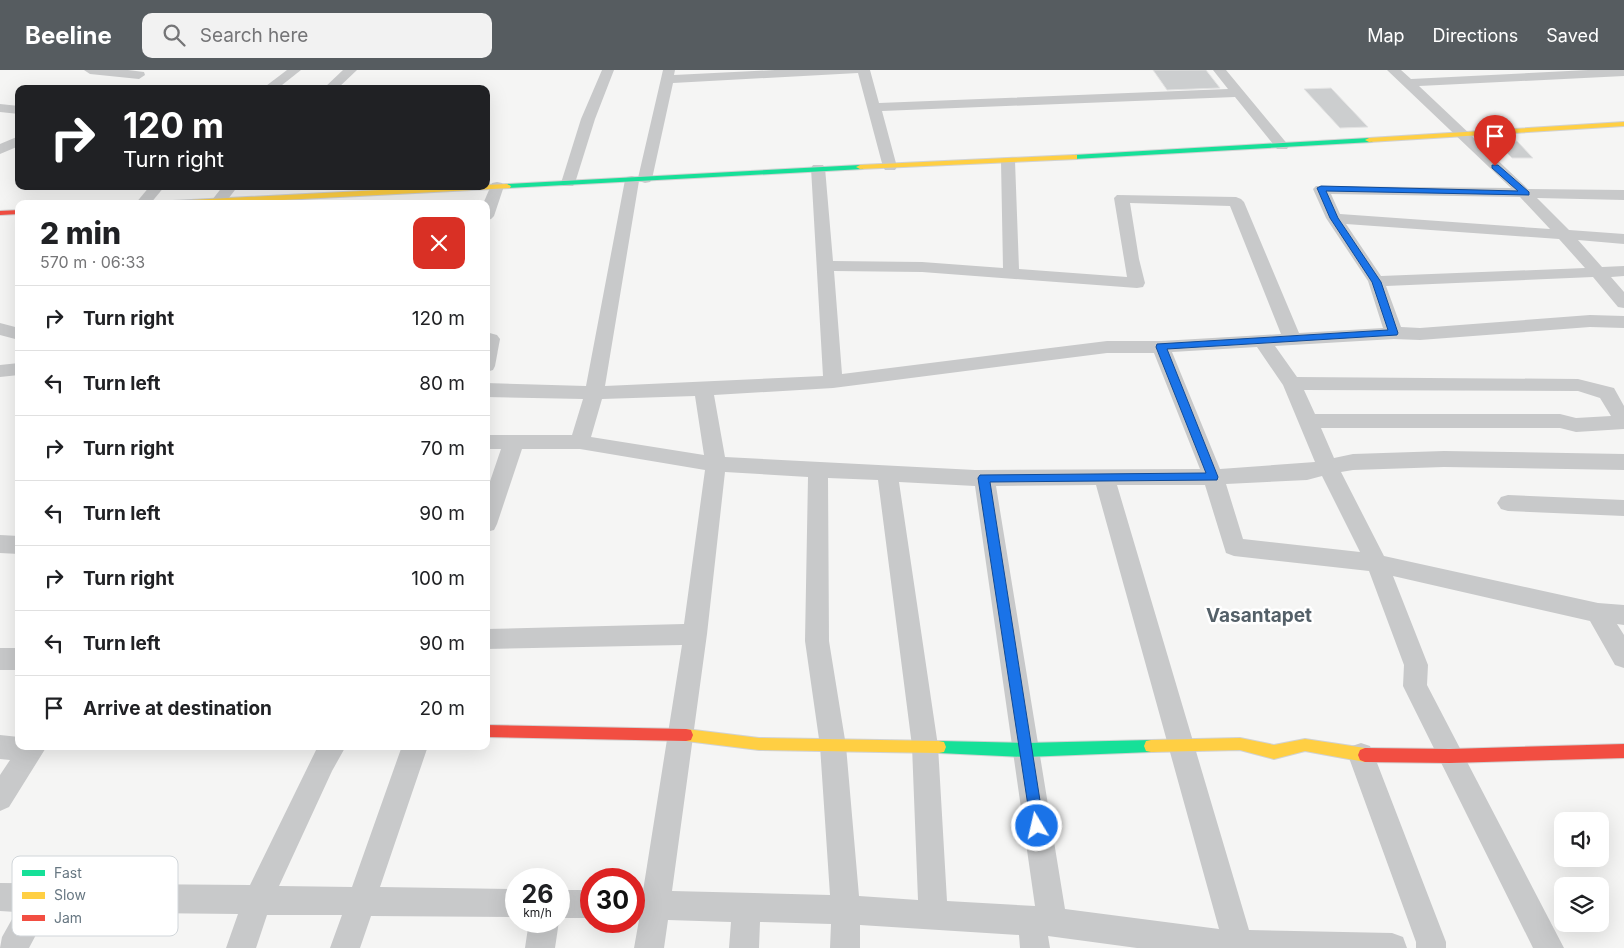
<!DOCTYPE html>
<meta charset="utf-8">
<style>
body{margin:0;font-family:Inter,sans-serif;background:#f2f2f2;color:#202124;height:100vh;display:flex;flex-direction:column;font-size:19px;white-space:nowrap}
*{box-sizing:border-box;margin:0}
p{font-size:16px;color:#757577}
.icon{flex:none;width:28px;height:28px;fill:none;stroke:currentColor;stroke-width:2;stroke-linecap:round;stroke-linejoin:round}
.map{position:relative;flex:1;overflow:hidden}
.drawer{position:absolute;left:15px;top:130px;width:475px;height:550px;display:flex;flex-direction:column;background:#fff;border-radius:10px;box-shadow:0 5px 20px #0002}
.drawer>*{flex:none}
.guide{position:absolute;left:15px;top:15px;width:475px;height:105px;border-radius:10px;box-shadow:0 5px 20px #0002;background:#202124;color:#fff;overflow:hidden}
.buttons{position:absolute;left:1554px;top:742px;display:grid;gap:10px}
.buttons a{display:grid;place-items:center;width:55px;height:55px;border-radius:10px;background:#fff;box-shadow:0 5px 20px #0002;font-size:25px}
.speed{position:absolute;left:505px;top:798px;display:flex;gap:10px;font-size:25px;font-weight:700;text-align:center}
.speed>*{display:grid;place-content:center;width:65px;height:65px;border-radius:50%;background:#fff;box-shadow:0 5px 20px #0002;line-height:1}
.speed small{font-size:12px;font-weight:400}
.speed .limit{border:8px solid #d22;background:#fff;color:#111}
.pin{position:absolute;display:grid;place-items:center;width:42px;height:42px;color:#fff;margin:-51px -21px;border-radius:50% 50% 50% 0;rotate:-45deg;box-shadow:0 0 5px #0007}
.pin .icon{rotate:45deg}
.me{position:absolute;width:55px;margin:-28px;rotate:351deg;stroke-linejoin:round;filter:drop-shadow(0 0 4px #0008)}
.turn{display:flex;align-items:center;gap:18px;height:105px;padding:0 25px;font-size:22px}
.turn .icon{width:65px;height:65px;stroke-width:2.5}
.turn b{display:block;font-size:35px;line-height:42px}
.round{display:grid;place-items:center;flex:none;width:52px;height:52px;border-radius:10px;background:#f2f2f2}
.overview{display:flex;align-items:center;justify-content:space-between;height:85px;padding:0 25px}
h1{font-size:30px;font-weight:800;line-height:38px}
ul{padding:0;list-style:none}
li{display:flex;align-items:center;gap:15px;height:65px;padding:0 25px;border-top:1px solid #e0e0e0}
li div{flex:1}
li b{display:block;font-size:19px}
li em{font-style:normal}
header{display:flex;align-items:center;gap:30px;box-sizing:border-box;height:70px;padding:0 25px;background:#565c60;color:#fff}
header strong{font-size:24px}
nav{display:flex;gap:28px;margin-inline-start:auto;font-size:18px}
.search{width:350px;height:45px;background:#f2f2f2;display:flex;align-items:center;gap:12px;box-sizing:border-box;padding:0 18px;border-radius:10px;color:#757577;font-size:19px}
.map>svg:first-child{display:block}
.building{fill:#cccecf;stroke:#e4e4e4}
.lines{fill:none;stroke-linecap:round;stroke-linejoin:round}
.fast-casing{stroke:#d1d2d2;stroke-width:2}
.slow-casing{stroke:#d1d2d2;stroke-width:2}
.jam-casing{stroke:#d1d2d2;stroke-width:2}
.street{fill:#c8c9ca;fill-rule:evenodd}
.fast{fill:#16e098;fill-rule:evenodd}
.slow{fill:#ffcf43;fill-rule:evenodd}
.jam{fill:#f24e42;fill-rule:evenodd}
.route{fill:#1a73e8;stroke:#114b97}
.labels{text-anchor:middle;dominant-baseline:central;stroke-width:5;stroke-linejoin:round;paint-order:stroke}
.neighbourhood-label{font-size:19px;font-weight:bold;fill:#546068;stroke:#fff}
.key{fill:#fff;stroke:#d1d6da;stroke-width:1}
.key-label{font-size:14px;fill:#677782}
</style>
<header>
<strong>Beeline</strong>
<div class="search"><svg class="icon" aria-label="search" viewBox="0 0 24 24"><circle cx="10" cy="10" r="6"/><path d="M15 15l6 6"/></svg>Search here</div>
<nav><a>Map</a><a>Directions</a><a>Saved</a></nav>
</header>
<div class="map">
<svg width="1624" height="878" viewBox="0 0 1624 878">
<rect width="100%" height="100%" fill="#f5f5f4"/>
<!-- building -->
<g class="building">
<polygon points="1153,0 1206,0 1220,18 1167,20"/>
<polygon points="1331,18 1368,57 1340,58 1304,19"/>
<polygon points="1517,71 1533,88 1512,88 1496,72"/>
</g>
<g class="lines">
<!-- fast casing -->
<g class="fast-casing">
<g id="fast">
<polygon points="1369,68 1373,70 1372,72 1074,89 1070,87 1074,85"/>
<polygon points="860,95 863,95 863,99 507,118 503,116 507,114"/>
<polygon points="1151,670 1156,671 1158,676 1156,681 1151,682 1025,687 939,683 934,682 932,677 934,672 939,671 1025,673"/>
</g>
</g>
<!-- slow casing -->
<g class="slow-casing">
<g id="slow">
<polygon points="1624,52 1624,56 1369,72 1365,70 1369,68"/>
<polygon points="1074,85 1077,85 1077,89 860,99 856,97 860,95"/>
<polygon points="507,114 511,116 510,118 206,134 150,134 154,132 455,116 486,116 486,115"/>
<polygon points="686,659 759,668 939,671 944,672 946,677 944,682 939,683 759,680 686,671 681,670 679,665 681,660"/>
<polygon points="1240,668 1274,675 1305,669 1365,678 1370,680 1372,685 1370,690 1365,692 1305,681 1274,689 1240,680 1151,682 1146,681 1144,676 1146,671 1151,670"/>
</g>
</g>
<!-- jam casing -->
<g class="jam-casing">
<g id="jam">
<polygon points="19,140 19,144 0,145 0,141"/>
<polygon points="486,655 686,659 691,660 693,665 691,670 686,671 486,667"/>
<polygon points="1624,674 1624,688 1450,693 1365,692 1360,690 1358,685 1360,680 1365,678 1450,679"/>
</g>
</g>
<!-- street -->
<g class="street">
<polygon points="84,0 128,0 144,2 145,5 139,9 90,4"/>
<polygon points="287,0 301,0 277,19 262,19"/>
<polygon points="343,0 357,0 337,19 323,19"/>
<polygon points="602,0 614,0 595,49 575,113 573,116 563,116 561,113 581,49"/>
<path d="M663 0H675L674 5 775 0H870L879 33 1228 19 1213 0H1226L1289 76 1287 79H1277L1235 27 882 41 897 97 895 100H885L883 97 858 3 673 13 652 109 650 112 645 113 639 111 605 316 823 306 811 98 813 95H823L825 98 833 191 922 192 1003 198 1001 91 1003 88H1013L1015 91 1019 199 1127 207 1114 128 1117 125 1236 127 1241 129 1244 132 1299 263 1383 258 1368 211 1326 148 1313 119 1316 116 1511 118 1387 0H1401L1411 9 1588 0H1624V6L1419 16 1528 119 1624 120V130L1537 128 1569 160 1624 164V174L1578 170 1602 197 1624 196V206L1611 207 1624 222V238L1618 237 1593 207 1386 216 1401 257 1420 258 1590 245 1624 246V258L1590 257 1420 270 1394 269 1275 276 1297 307 1578 309 1614 318 1624 336V359L1576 362 1560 358H1321L1334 388 1353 384 1444 381 1624 384V400L1444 397 1353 400 1341 402 1384 486 1598 533 1624 535V555L1617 554 1624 565V598L1615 595 1590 551 1393 506 1428 595 1427 615 1564 878H1533L1403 616 1404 595 1369 501 1234 486 1226 483 1205 415H1117L1249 860 1392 863 1403 867 1407 878H1137L1048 866 1050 878H1020L1019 865 860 855V878H830L831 854 760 852 759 878H729L731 852 668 850 664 878H634L639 850 634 849V821H643L682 575 486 579V559L684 554 705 400 580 379H522L497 454 494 460 486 462V423L501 379H486V365H572L583 329 486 327V313L586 316 625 110 627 107 632 106 638 108ZM1331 124 1520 127 1550 159 1340 144ZM1130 133 1230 136 1281 264 1161 271H1107L842 304 834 201 922 202 1137 218 1143 217 1145 213 1139 189ZM1346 154 1559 169 1585 198 1381 206ZM1257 277 1283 315 1315 392 1220 399 1172 282ZM1107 283H1154L1200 399 975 400 725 387 714 325 833 318ZM1304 320 1578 321 1600 328 1611 346 1576 348 1560 344H1315ZM695 326 704 385 591 367 602 329ZM725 402 808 407 805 571 820 676 830 825 672 821 707 564ZM1322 406 1360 482 1243 469 1226 414 1307 410ZM828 408 878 410 912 676 918 830 859 826 846 676 829 571ZM899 412 975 416 1035 836 947 831 938 676ZM1096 415 1219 859 1065 839 996 416Z"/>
<polygon points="0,34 19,36 19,44 0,42"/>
<polygon points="19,66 19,76 0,84 0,74"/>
<polygon points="497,112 502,113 504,116 494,146 491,149 486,151 486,134 483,134 492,113"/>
<polygon points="150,116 165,116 150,134 135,134"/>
<polygon points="223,116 238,116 225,133 215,133 212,130"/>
<polygon points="0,253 19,258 19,270 0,265"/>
<polygon points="486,262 497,265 500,269 495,296 493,300 486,302"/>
<polygon points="19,293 19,305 0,307 0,295"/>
<polygon points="1508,425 1624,430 1624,446 1508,441 1501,439 1497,433 1501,427"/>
<polygon points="0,465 19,466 19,484 0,483"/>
<rect x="0" y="578" width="19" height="22"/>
<polygon points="0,665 19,667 19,676 47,676 9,737 0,741 0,705 10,690 0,689"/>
<polygon points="1361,673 1370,676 1374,685 1446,872 1446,878 1416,878 1416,872 1348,685 1352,676"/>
<polygon points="318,676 346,676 332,701 279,816 352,817 402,676 428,676 380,817 516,819 516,847 371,846 360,878 330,878 342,845 267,845 256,878 226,878 238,844 48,842 29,878 0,878 2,867 16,842 0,841 0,813 250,815"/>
<rect x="559" y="820" width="32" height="28"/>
<polygon points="529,851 559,851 555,878 525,878"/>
</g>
<!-- fast -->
<use href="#fast" class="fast"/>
<!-- slow -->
<use href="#slow" class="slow"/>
<!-- jam -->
<use href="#jam" class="jam"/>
</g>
<!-- route -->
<polygon class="route" points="1492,95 1498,95 1529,122 1529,125 1326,121 1338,148 1381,212 1398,263 1397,265 1167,279 1218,407 1217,410 990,412 1044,756 1042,762 1037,764 1032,762 978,408 980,405 1206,403 1156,277 1157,274 1388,260 1372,212 1330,148 1317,118 1321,116 1518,121 1492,98"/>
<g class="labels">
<!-- neighbourhood labels -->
<g class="neighbourhood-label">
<text x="1259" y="545">Vasantapet</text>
</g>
</g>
<!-- legend -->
<rect x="12" y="786" width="166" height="80" rx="8" class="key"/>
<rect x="22" y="800" width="23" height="6" fill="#16e098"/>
<rect x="22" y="822" width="23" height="7" fill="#ffcf43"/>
<rect x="22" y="845" width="23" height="6" fill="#f24e42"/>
<g class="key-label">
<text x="54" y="808">Fast</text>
<text x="54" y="830">Slow</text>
<text x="54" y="853">Jam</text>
</g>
</svg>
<div class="buttons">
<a><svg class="icon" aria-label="sound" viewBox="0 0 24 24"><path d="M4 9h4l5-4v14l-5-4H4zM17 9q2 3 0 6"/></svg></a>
<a><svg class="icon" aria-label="layers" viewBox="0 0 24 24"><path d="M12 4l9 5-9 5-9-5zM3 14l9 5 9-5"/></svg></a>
</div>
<div class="speed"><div>26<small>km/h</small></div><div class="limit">30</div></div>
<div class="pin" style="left:1495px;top:96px;background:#d93025"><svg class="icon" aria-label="arrive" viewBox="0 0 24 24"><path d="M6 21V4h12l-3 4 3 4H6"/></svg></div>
<svg class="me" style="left:1037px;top:756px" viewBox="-20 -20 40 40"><circle r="17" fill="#1a73e8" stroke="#fff" stroke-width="3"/><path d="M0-11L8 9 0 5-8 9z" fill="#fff"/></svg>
<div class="guide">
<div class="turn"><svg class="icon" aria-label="right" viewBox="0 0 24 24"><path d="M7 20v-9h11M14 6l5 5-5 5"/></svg><div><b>120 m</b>Turn right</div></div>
</div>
<section class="drawer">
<div class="overview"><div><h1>2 min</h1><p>570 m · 06:33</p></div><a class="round" style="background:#d93025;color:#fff"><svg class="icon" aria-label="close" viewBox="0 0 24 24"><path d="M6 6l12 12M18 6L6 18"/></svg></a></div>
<ul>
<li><svg class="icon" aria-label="right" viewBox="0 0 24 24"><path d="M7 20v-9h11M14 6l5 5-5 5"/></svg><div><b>Turn right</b></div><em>120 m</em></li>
<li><svg class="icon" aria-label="left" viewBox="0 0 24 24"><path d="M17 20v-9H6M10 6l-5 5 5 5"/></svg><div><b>Turn left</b></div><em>80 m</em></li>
<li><svg class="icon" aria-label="right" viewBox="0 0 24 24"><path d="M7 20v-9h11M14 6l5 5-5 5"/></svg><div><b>Turn right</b></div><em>70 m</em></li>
<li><svg class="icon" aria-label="left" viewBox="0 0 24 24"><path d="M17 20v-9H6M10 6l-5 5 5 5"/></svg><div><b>Turn left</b></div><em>90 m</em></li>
<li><svg class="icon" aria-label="right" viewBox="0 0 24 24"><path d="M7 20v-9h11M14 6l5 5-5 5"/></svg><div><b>Turn right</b></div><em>100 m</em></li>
<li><svg class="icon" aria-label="left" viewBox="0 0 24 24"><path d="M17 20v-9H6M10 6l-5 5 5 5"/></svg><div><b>Turn left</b></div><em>90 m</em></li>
<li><svg class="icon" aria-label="arrive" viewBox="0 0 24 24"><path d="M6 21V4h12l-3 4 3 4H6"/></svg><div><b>Arrive at destination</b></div><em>20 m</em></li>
</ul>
</section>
</div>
